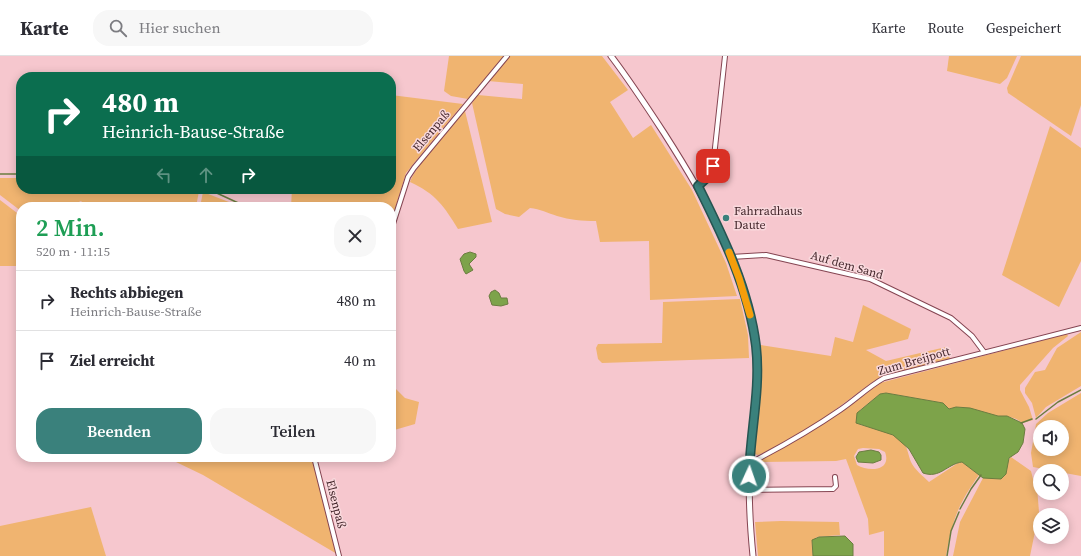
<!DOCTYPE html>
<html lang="de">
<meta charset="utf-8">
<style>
body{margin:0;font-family:"Source Serif 4",serif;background:#f7f7f7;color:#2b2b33;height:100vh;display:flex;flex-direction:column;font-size:15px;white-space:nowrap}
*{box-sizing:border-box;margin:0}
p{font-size:13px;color:#7c7c81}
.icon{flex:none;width:22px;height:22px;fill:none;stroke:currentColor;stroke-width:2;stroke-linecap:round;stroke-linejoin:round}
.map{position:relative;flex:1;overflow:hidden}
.details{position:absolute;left:16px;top:146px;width:380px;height:260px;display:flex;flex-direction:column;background:#fff;border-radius:16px;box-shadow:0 2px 10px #0003}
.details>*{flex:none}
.banner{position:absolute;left:16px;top:16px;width:380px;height:122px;border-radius:16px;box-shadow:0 2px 10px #0003;background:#0b6e4f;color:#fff;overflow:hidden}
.controls{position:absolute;left:1033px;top:364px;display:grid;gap:8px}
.controls a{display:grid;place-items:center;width:36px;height:36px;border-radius:50%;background:#fff;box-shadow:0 2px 10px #0003;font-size:20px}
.pin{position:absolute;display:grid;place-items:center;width:34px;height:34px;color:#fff;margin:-17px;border-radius:8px;box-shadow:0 2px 6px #0006}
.me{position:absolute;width:44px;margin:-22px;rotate:3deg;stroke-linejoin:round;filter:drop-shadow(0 0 3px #0008)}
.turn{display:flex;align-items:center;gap:14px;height:84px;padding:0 20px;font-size:18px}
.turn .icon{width:52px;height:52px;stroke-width:2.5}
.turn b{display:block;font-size:28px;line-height:34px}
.lanes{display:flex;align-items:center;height:38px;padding:0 20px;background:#0003;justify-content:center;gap:20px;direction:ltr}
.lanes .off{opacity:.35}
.round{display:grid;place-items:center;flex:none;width:42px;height:42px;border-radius:16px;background:#f7f7f7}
.head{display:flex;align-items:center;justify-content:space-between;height:68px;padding:0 20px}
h1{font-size:24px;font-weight:600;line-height:30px;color:#1e9e55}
.button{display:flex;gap:8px;margin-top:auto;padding:8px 20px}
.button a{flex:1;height:46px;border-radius:16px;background:#3a817c;color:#fff;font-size:16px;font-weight:600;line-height:46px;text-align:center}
.button a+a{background:#f7f7f7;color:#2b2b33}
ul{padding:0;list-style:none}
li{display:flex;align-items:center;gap:12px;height:60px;padding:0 20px;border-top:1px solid #e1e1e2}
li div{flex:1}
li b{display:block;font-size:15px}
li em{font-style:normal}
header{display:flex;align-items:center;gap:24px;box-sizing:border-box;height:56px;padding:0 20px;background:#fff;border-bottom:1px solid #e1e1e2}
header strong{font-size:19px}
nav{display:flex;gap:22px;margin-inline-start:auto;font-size:14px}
.search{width:280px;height:36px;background:#f7f7f7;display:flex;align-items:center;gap:10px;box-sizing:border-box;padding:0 14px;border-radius:16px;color:#7c7c81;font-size:15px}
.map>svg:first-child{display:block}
.green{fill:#f0b470;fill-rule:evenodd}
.water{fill:#7da34a;stroke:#6b7d40}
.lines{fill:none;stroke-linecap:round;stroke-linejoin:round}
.stream{stroke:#6b7d40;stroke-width:1.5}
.minor-casing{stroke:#854552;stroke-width:6}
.tertiary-casing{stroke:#854552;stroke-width:7}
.minor{stroke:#fff;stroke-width:4}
.tertiary{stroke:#fff;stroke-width:5}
.route-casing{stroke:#265451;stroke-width:10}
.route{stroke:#3a817c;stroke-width:7}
.slow{stroke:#f59e0b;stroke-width:7}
.poi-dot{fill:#3a817c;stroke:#f9d9dd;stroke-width:1.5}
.labels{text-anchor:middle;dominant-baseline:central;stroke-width:3;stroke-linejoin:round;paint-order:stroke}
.street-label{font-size:12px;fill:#42252a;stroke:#f9d9dd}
.poi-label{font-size:12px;fill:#42252a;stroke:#f9d9dd;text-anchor:start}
</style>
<header>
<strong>Karte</strong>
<div class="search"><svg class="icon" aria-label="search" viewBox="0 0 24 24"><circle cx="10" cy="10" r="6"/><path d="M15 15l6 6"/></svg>Hier suchen</div>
<nav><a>Karte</a><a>Route</a><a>Gespeichert</a></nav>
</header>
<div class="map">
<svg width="1081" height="500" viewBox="0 0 1081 500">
<rect width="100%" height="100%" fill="#f6c7ce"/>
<!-- green -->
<g class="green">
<polygon points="449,0 504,0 468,43 451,40 444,35"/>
<path d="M510 0H602L628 34 610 46 633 82 651 69 692 134 726 207 737 240 650 244 649 185 600 186 596 165C582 165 570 164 557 160 548 157 540 153 530 152L519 161 505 158 496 153 472 47 478 39 522 43 523 28 488 25Z"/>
<polygon points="949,0 1017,0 1007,22 1000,28 947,15"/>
<polygon points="1021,0 1081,0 1081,49 1071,80 1008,37 1007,32"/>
<polygon points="391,39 463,48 406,117 391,166 391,151 291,151 292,133 391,133"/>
<path d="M465 55 492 166 458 173C444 150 436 138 410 126 414 113 454 63 465 55Z"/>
<polygon points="1050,70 1081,92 1081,205 1059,251 1002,219"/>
<polygon points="0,122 21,122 21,133 194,133 199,135 196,151 87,151 81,145 68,151 21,151 21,155 0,139"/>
<polygon points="203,136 242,151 200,151"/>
<polygon points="0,144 21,160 21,210 0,210"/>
<polygon points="740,243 748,279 749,302 602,307 598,303 596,292 598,288 662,287 663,246"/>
<polygon points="863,249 911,273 908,283 866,294 886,305 946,291 950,303 897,316 874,325 820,365 768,395 758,399 754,398 760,329 761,289 831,300 835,281 853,286"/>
<polygon points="1081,276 1081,330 1046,351 1036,362 1032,347 1025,337 1025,332 1035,316 1045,314 1057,292"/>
<path d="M1067 278 1068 280 1053 292 1020 329V334L1029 351 1033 364 1022 367C1015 360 1006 361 998 360 981 358 967 347 949 353L943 347 886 337 880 338 860 354V369C874 371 893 375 903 386 908 392 908 399 911 406 914 413 923 420 929 426L958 407 962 406 979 419C958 448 952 465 946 500H884V475L869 479 868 463 846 403 836 405 760 406 762 403 837 359 880 327ZM863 392 879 393 885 396C892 415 869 416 857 409L854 400 858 393Z"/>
<polygon points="391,328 405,342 419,346 415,368 391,375"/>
<path d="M1081 337V420L1033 411 1031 397 1036 368 1048 357ZM1040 371H1062V393H1040Z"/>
<polygon points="175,401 312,401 337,498 203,419 176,406"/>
<path d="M1011 401 1031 415 1035 431H1037L1039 456 1030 500H953L960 466 983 422H1001C1006 416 1006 406 1011 401Z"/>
<polygon points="91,451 106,500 0,500 0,470"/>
<polygon points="781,465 839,466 840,479 817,481 812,486 813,500 758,500 755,466"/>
</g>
<!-- water -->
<g class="water">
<polygon points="470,196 476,198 476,201 469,208 473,214 466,218 464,215 460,203 464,198"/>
<polygon points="495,234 499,237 501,242 507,242 508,248 501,250 492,249 489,240 491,236"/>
<path d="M886 337 943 347 949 353 956 351 970 352 998 360H1007L1022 367 1025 373 1023 387 1018 396 1009 402 1006 418 1001 423 983 422 962 406C947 408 940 423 923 417L909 393 893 379 856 367 857 357 880 338Z"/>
<polygon points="871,394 879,396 881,399 881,404 873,407 858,406 856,401 859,396"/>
<polygon points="845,480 853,488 853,500 813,500 812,484 819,481"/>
</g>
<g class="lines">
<!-- stream -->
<g class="stream">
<polyline points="0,118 21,118"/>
<polyline points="208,133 247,151"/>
<polyline points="1036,363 1058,346 1081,334"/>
<polyline points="1021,367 1032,363"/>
<polyline points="960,453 971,433 981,419"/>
<polyline points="947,500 951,475 959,456"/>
</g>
<!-- minor casing -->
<g class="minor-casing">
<g id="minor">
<polyline points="697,130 711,118 713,110 725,0"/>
<polyline points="391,174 408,121 414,112 507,0"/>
<polyline points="731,201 766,199 870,223 951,262 972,280 984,296"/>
<polyline points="314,401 339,500"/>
<path d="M750 407C781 391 811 374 840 354 855 344 868 331 884 322L1081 272"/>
<polyline points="749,434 833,433 836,430 835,421"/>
</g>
</g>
<!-- tertiary casing -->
<g class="tertiary-casing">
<path id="tertiary" d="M611 0C630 25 647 51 664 77 705 141 746 212 756 289 760 327 752 368 750 407 748 438 750 469 753 500"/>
</g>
<!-- minor -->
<use href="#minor" class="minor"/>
<!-- tertiary -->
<use href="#tertiary" class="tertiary"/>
</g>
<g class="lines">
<!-- route casing -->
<g class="route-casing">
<path id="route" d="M713 110 711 118 698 130C723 180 749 233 756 290 761 333 750 377 749 420"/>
</g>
<!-- route -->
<use href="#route" class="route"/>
<!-- slow -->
<polyline class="slow" points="729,196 739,222 750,259"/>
</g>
<!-- markers -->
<circle class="poi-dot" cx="726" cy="162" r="4"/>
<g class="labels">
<!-- street labels -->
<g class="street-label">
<text transform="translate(431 75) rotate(-50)">Elsenpaß</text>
<text transform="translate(847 209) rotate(16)">Auf dem Sand</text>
<text transform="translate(914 305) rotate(-16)">Zum Breijpott</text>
<text transform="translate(336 448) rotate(76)">Elsenpaß</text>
</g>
<!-- poi labels -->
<g class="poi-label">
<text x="734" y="155">Fahrradhaus<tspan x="734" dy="14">Daute</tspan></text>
</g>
</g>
</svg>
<div class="controls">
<a><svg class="icon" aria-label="sound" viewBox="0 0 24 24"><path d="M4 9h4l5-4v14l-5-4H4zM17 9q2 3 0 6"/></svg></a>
<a><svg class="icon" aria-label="search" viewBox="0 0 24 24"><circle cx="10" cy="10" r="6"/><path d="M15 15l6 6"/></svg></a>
<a><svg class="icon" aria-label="layers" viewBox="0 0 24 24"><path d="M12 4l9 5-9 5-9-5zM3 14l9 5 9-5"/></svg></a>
</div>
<div class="pin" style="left:713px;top:110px;background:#d93025"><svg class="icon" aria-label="arrive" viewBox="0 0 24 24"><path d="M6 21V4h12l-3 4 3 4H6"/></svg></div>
<svg class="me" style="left:749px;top:420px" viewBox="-20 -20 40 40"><circle r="17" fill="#3a817c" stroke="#fff" stroke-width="3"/><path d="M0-11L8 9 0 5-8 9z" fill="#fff"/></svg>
<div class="banner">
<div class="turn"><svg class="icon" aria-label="right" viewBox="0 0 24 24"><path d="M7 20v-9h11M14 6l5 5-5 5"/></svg><div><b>480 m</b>Heinrich-Bause-Straße</div></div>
<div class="lanes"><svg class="icon off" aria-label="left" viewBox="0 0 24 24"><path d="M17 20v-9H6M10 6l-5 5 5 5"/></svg><svg class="icon off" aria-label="ahead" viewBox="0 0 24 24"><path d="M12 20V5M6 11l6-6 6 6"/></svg><svg class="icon" aria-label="right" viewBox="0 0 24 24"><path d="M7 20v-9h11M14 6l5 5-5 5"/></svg></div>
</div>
<section class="details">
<div class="head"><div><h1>2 Min.</h1><p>520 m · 11:15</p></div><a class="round"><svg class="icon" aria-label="close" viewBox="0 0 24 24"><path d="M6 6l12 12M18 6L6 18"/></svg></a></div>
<ul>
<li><svg class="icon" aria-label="right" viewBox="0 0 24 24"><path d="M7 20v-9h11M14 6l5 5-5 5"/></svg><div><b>Rechts abbiegen</b><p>Heinrich-Bause-Straße</p></div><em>480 m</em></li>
<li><svg class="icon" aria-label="arrive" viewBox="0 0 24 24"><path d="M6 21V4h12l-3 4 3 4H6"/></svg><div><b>Ziel erreicht</b></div><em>40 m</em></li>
</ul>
<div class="button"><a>Beenden</a><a>Teilen</a></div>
</section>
</div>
